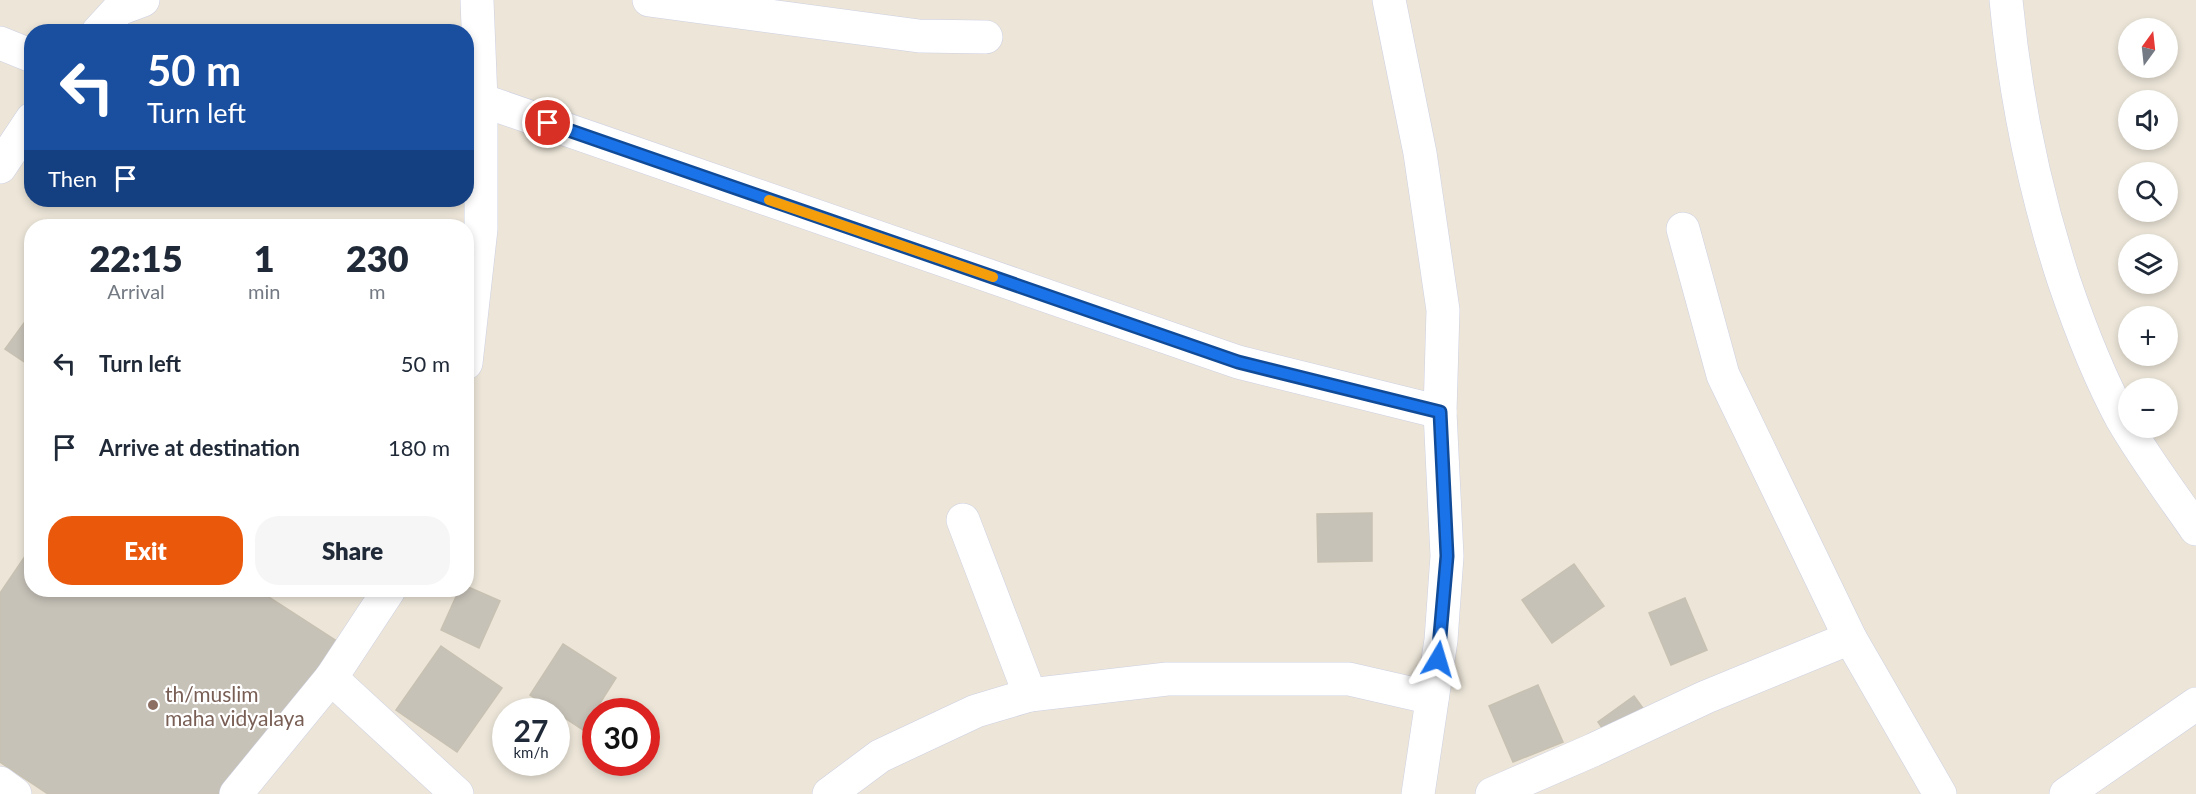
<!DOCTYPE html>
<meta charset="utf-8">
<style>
body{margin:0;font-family:Lato,sans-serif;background:#f6f6f7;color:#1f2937;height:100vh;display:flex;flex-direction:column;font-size:22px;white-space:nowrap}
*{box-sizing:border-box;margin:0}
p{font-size:20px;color:#747a83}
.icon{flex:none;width:33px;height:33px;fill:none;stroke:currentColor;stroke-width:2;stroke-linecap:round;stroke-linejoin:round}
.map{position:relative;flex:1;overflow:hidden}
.panel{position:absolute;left:24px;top:219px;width:450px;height:378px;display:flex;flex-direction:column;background:#fff;border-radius:24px;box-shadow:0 3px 9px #0003}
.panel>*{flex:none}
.hud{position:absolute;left:24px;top:24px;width:450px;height:183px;border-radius:24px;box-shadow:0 3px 9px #0003;background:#1a4fa0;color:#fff;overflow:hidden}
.needle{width:39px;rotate:15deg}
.fabs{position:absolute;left:2118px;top:18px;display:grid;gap:12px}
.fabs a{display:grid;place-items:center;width:60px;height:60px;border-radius:50%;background:#fff;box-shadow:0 3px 9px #0003;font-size:30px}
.speed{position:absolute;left:492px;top:698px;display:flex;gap:12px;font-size:30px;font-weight:700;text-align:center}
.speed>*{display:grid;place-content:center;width:78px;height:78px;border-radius:50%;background:#fff;box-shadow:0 3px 9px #0003;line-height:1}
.speed small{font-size:15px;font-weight:400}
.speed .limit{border:9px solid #d22;background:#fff;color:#111}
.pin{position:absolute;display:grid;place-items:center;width:51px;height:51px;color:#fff;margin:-26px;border:3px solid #fff;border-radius:50%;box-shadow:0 2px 6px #0007}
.me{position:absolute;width:66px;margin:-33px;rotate:7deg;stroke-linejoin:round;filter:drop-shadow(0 0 4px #0008)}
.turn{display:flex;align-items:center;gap:21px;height:126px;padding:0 24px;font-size:27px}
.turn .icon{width:78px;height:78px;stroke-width:2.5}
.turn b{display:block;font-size:42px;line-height:51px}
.then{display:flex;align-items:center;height:57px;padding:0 24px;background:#0003;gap:12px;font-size:22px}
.eta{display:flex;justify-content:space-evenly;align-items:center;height:102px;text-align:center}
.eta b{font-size:36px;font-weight:800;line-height:42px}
.action{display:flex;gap:12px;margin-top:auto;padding:12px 24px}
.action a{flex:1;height:69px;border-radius:24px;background:#ea580c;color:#fff;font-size:24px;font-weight:800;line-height:69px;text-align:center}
.action a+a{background:#f6f6f7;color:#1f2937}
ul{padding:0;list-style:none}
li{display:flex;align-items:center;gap:18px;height:84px;padding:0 24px}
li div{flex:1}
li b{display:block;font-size:22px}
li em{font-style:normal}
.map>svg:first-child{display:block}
.building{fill:#c7c2b8;stroke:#c7c1b2;stroke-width:1.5}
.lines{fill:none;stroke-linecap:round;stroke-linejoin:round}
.street-casing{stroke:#cdd0e3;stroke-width:34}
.street{stroke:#fff;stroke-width:33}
.route-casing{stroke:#114b97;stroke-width:15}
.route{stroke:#1a73e8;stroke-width:10}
.slow{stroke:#f59e0b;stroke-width:10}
.education-dot{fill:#8d6e63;stroke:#fff;stroke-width:2}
.labels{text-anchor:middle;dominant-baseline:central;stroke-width:4.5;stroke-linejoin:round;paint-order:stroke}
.education-label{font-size:21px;fill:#785e54;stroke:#fff;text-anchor:start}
</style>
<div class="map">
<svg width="2196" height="794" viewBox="0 0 2196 794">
<rect width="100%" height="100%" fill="#ece5d8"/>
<!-- building -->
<g class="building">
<polygon points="32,312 32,367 5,349"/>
<polygon points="1372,513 1372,561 1318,562 1317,514"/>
<polygon points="32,546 32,590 258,590 346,647 247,794 48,794 0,762 0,593"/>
<polygon points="1574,564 1604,606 1552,643 1522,600"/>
<polygon points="466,586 500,601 479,648 441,630 459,590 466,590"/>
<polygon points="1685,598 1707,650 1671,665 1649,613"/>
<polygon points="563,644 616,678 583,730 530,695"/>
<polygon points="441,646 502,688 457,752 396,710"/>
<polygon points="1538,685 1563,742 1513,762 1489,706"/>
<polygon points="1634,696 1648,715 1611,741 1598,722"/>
</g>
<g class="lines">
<!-- street casing -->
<g class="street-casing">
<g id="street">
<polyline points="649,0 919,36 986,37"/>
<polyline points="1389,0 1420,153 1443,310 1440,412 1447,556 1441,640 1418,794"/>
<path d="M2006 0C2015 96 2034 189 2064 281 2080 328 2098 375 2122 419 2144 457 2171 493 2196 529"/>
<polyline points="98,32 119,9 143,0"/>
<polyline points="0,43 32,56"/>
<polyline points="481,100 1238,362 1440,412"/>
<polyline points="0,167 32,119"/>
<polyline points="1683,229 1723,375 1850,638 1940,794"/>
<polyline points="466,363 481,229 481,100 477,0"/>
<polyline points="963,520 1030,695"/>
<polyline points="331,678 457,794"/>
<polyline points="0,783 15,794"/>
<polyline points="236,794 331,678 389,590"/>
<polyline points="829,794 880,756 976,711 1030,695 1167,679 1349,679 1432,698"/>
<polyline points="1492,794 1593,750 1706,697 1850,638"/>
<polyline points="2066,794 2196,704"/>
</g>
</g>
<!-- street -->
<use href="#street" class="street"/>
</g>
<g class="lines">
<!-- route casing -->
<g class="route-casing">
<polyline id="route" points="548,123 1238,362 1440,412 1447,556 1438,659"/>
</g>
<!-- route -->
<use href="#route" class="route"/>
<!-- slow -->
<polyline class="slow" points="769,200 993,277"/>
</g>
<!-- markers -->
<circle class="education-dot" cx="153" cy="705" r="6"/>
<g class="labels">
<!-- education labels -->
<g class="education-label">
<text x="165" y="693">th/muslim<tspan x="165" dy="24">maha vidyalaya</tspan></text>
</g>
</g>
</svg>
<div class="fabs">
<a><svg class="needle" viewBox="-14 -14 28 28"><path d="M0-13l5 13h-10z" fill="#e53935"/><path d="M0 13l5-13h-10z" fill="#747a83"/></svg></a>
<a><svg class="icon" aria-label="sound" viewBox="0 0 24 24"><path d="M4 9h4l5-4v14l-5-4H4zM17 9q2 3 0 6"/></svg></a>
<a><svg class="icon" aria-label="search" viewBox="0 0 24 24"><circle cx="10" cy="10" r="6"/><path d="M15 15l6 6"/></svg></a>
<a><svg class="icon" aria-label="layers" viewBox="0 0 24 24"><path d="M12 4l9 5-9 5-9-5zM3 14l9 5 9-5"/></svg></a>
<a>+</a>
<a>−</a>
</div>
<div class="speed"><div>27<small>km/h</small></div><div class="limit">30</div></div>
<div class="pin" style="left:548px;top:123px;background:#d93025"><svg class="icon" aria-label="arrive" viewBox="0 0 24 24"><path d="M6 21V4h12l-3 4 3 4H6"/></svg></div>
<svg class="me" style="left:1438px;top:659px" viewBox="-20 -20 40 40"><path d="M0-17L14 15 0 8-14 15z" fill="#1a73e8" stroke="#fff" stroke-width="4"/></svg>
<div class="hud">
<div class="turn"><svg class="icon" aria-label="left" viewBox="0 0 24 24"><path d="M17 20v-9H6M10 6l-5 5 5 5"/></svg><div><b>50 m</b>Turn left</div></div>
<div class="then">Then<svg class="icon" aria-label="arrive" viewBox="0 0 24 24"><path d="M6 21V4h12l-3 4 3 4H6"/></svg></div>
</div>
<section class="panel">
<div class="eta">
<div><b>22:15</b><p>Arrival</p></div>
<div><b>1</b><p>min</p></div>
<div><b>230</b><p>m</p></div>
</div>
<ul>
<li><svg class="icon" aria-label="left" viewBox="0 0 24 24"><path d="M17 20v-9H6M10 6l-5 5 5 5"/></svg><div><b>Turn left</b></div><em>50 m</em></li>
<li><svg class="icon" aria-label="arrive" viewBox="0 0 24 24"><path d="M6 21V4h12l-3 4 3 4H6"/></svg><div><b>Arrive at destination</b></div><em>180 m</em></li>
</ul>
<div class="action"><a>Exit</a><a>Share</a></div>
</section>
</div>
